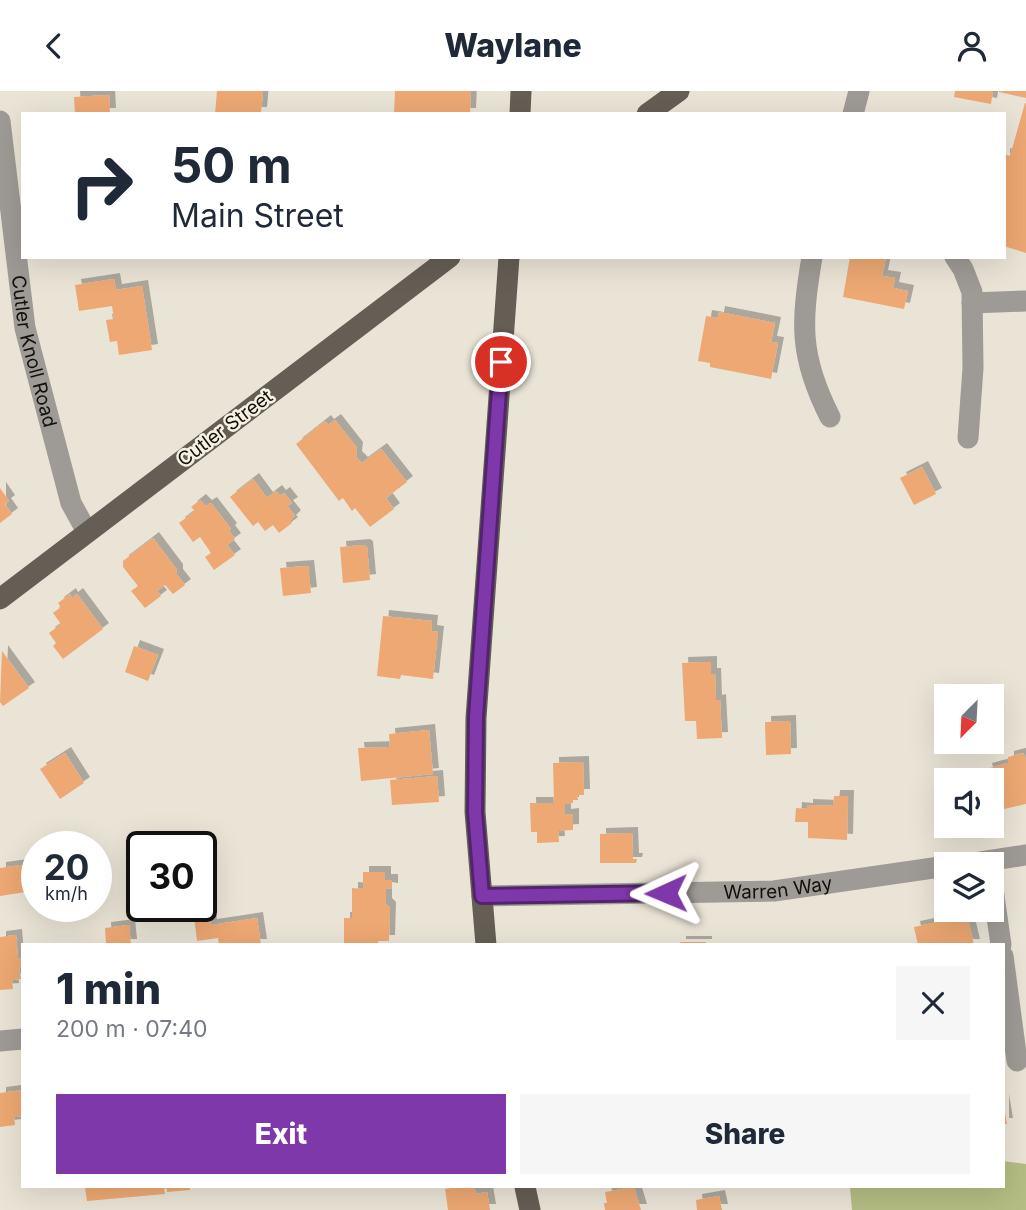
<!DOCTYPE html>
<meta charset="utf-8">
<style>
body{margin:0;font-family:Inter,sans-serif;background:#f6f6f7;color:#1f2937;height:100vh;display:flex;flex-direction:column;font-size:26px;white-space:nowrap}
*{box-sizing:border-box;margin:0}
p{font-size:23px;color:#747a83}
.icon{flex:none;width:38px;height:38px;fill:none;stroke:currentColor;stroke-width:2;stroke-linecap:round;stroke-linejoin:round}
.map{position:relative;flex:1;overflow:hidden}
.sheet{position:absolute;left:21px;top:852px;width:984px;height:245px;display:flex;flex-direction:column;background:#fff;border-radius:0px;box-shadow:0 7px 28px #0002}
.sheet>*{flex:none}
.hud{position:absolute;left:21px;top:21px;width:985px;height:147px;border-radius:0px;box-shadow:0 7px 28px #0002;background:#fff;color:#1f2937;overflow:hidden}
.needle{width:46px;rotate:204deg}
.controls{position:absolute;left:934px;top:593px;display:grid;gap:14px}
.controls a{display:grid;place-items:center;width:70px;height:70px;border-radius:0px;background:#fff;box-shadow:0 7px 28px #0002;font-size:35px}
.speed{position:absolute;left:21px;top:740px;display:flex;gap:14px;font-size:35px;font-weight:700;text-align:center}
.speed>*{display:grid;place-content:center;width:91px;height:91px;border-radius:50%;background:#fff;box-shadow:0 7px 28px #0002;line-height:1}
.speed small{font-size:18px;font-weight:400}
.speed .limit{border:4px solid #111;border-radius:10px;background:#fff;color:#111}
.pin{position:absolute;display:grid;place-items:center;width:60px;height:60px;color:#fff;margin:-30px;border:4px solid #fff;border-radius:50%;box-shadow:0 2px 7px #0007}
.me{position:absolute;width:77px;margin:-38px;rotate:269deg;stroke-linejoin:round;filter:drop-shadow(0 0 5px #0008)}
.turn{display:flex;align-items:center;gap:24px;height:147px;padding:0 35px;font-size:32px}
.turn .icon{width:91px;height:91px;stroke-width:2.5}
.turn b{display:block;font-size:49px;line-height:60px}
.round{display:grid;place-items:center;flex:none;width:74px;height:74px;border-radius:0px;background:#f6f6f7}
.overview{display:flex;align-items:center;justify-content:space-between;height:119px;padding:0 35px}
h1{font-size:42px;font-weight:800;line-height:52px}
.cta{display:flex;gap:14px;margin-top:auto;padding:14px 35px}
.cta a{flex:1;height:80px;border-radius:0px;background:#7f38aa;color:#fff;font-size:28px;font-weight:800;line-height:80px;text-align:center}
.cta a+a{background:#f6f6f7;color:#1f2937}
header{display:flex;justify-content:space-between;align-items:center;height:91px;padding:0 35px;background:#fff;font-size:32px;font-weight:800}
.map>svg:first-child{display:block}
.green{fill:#b4bd83}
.building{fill:#eda873;filter:url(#shadow)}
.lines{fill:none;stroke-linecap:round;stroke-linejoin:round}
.minor{stroke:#9e9a95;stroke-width:21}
.major{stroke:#645e54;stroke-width:21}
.route-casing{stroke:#53246e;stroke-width:18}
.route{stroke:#7f38aa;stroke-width:12}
.labels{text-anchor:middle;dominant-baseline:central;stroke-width:5;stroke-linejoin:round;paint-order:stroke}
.street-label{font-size:19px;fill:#12100b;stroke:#f7f1e3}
</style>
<header><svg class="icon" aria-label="back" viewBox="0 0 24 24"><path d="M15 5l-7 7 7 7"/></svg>Waylane<svg class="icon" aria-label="person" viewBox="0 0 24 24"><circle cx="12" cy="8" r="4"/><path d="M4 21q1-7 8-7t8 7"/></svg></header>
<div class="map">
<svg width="1026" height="1119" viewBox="0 0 1026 1119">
<defs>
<filter id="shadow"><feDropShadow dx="6" dy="-6" stdDeviation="0" flood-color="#0004"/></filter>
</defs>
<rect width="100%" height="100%" fill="#eae4d6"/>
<!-- green -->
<polygon class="green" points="1003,1070 1026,1073 1026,1119 852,1119 850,1096 1003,1096"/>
<!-- building -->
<g class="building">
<polygon points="217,0 263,0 261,22 215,23"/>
<polygon points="395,0 471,0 470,23 394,23"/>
<polygon points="955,0 993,0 991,13 954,6"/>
<polygon points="999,0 1026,0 1026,7 999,1"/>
<polygon points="109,4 110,23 75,23 74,6"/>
<polygon points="1025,12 1026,12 1026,162 1004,155 1004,63 1010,65"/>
<polygon points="850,166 886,166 882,185 895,187 893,197 908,200 904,218 843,206"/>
<polygon points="114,188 116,199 142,195 152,259 119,264 117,250 110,251 106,229 114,228 112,215 79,220 75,194"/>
<polygon points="719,221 775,232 771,251 778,252 771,288 710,276 710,272 698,270 706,225 718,227"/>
<polygon points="335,329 357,357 356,366 362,372 381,358 407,391 386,407 394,418 370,436 355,417 352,420 343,407 339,410 296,353 325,330 328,334"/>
<polygon points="922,376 936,403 914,414 900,387"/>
<polygon points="253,388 267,407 276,400 280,405 284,402 292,412 287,415 295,425 290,430 292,432 279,442 273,434 265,440 258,431 253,435 230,406"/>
<polygon points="0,397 9,410 5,413 12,423 0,432"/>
<polygon points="200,409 206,415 211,412 231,438 229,440 235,448 227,454 235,464 214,479 205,466 211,462 200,446 193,451 179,432 195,420 191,416"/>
<polygon points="153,447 177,479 177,484 185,494 173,503 165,494 157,500 161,505 145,517 131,500 138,495 123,476 123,470"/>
<polygon points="364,454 367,456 370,489 343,492 340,456"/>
<polygon points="308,475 311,502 283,505 280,477"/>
<polygon points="70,503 72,507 77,503 103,538 63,568 53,555 56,552 49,542 61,533 53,522 61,516 58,512"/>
<polygon points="383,525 432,530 431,540 438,541 433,588 401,584 400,588 377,585"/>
<polygon points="134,555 158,564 148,590 125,581"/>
<polygon points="2,560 29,597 3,615 0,611"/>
<polygon points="711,571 711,583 715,583 716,610 720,609 722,647 697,648 696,630 685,630 682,572"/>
<polygon points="790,630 791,663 766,664 765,631"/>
<polygon points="429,639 433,683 361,690 358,657 390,656 389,643"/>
<polygon points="65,662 84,692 60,708 40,678"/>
<polygon points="1023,662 1026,669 1026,713 996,720 992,690 989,690 986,678 1008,672 1008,666"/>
<polygon points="583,671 584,704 577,704 578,709 573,709 573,712 565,713 565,724 573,723 573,739 558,740 559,751 537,752 537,741 531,741 530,712 554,712 553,672"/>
<polygon points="437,685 439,711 392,714 390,689"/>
<polygon points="834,705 848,705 847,749 808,747 808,731 795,731 796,717 807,718 807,714 833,715"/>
<polygon points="632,742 633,768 637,768 636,772 600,772 600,743"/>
<polygon points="22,774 26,801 0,805 0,777"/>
<polygon points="363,781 385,781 385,789 392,789 392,798 386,797 386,813 390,817 389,850 379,850 376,854 344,852 344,827 352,827 352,797 363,798"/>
<polygon points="209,824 211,834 257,827 261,854 219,854 218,847 197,850 194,826"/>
<polygon points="967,825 974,854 918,854 914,836"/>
<polygon points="129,834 131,854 106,854 105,837"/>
<polygon points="16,844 18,868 23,867 23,877 19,877 21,888 12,889 13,898 0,899 0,846"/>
<rect x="680" y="851" width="26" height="3"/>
<polygon points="23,999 23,1025 14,1026 15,1034 0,1036 0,1002"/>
<polygon points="1003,1009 1007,1033 1003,1033"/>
<polygon points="85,1096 164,1096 165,1103 87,1110"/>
<polygon points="167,1096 190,1096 190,1099 167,1101"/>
<polygon points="459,1096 474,1096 476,1103 487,1101 490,1119 448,1119 445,1098"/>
<polygon points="634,1096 641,1119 605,1119 604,1112 607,1112 605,1101"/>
<polygon points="719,1105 722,1119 697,1119 696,1109"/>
</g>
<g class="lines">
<!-- minor -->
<g class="minor">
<polyline points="853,23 859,0"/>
<path id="s1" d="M0 30 25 237 71 412 87 441"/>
<path d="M812 166C801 232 799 265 830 326"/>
<polyline points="955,166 963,178 972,201 973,277 968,347"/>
<polyline points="972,212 1026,210"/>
<polyline points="961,774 1026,764"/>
<polyline points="992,791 1001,854"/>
<path id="s2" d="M482 805 774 800 947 775"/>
<polyline points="1003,865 1017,970"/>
<polyline points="0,950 23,948"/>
</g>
<!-- major -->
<g class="major">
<polyline points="520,23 521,0"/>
<polyline points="647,23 679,0"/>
<polyline points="0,508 450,166"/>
<polyline points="486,854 475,721 476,627 509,166"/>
<polyline points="525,1096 530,1119"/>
</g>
</g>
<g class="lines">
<!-- route casing -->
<g class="route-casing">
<polyline id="route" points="501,271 476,626 475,721 482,805 666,802"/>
</g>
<!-- route -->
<use href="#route" class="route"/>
</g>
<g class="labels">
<!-- street labels -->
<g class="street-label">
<text stroke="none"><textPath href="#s1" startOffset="233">Cutler Knoll Road</textPath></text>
<text transform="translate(225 337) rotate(-37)">Cutler Street</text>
<text stroke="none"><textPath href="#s2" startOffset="296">Warren Way</textPath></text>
</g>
</g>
</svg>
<div class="controls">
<a><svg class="needle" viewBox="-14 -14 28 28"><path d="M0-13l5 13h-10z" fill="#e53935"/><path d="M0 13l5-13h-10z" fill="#747a83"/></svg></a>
<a><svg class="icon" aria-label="sound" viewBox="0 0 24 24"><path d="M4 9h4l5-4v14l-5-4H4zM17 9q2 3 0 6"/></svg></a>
<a><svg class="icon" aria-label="layers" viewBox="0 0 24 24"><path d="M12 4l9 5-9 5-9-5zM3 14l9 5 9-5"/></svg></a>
</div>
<div class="speed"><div>20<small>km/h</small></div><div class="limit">30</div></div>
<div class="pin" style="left:501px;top:271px;background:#d93025"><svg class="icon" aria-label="arrive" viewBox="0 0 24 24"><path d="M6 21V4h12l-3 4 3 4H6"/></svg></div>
<svg class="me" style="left:666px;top:802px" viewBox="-20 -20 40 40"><path d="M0-17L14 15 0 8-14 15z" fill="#7f38aa" stroke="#fff" stroke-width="4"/></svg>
<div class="hud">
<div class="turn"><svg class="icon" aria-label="right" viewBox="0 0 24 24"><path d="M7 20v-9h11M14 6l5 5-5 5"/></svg><div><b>50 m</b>Main Street</div></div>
</div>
<section class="sheet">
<div class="overview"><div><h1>1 min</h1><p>200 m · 07:40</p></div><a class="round"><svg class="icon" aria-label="close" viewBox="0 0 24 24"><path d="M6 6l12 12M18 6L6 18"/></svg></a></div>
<div class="cta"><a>Exit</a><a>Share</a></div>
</section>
</div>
